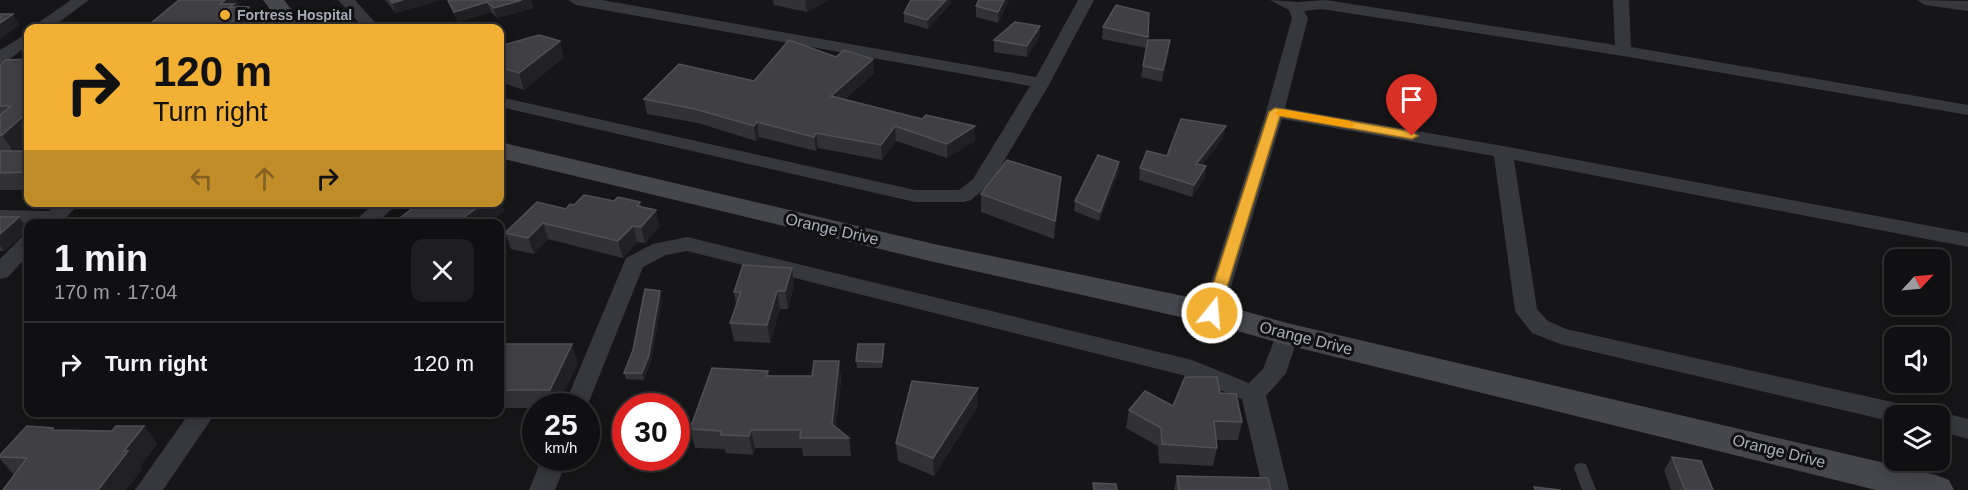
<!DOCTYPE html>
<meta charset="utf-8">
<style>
body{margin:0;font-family:Arial,sans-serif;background:#1e1e20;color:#f1f3f6;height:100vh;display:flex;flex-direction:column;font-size:22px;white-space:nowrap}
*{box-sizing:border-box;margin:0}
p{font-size:20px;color:#9c9d9f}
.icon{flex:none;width:33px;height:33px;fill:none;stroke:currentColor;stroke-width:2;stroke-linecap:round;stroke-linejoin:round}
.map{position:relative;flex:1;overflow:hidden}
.side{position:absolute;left:24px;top:219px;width:480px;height:198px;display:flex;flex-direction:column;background:#101012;border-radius:12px;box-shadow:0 3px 15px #0003,0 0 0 2px #303032}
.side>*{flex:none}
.banner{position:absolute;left:24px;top:24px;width:480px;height:183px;border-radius:12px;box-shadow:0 3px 15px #0003,0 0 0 2px #303032;background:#f2b134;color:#111;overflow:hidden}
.needle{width:39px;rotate:64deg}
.tools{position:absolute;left:1884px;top:249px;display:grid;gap:12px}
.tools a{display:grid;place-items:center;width:66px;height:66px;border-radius:12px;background:#101012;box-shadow:0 3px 15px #0003,0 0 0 2px #303032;font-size:30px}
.speed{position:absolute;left:522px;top:393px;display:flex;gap:12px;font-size:30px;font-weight:700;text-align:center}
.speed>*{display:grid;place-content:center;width:78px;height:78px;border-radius:50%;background:#101012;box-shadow:0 3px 15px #0003,0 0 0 2px #303032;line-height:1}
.speed small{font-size:15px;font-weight:400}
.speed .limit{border:9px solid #d22;background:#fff;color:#111}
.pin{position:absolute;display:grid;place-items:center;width:51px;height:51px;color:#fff;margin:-62px -26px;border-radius:50% 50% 50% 0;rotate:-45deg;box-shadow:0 0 6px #0007}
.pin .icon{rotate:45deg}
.me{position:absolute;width:66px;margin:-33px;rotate:17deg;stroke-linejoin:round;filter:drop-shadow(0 0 4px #0008)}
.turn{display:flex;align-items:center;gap:21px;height:126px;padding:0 30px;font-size:27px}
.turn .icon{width:78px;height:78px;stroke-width:2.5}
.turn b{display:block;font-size:42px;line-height:51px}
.lanes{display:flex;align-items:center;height:57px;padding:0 30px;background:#0003;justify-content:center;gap:30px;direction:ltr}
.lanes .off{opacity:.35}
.round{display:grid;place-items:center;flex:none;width:63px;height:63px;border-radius:12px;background:#1e1e20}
.overview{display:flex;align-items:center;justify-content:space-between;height:102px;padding:0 30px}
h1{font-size:36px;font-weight:600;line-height:45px}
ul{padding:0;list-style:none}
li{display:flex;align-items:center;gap:18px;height:84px;padding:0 30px;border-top:2px solid #303032}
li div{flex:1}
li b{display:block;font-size:22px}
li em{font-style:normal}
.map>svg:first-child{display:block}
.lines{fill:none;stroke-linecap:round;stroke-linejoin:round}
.lane{fill:#37383d;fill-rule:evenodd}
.street{fill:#37383d;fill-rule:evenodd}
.secondary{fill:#45474d;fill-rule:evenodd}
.wall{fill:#323236}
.shaded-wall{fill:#212124}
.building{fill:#3f3f44;stroke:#4f5156;stroke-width:1.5}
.route{fill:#f2b134;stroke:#9d7322;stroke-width:1.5}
.slow{fill:#f59e0b}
.poi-dot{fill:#f2b134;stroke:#111113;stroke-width:2}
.labels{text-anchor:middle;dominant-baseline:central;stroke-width:6;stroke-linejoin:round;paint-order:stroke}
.far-poi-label{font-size:14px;font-weight:bold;fill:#a8adb8;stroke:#111113;text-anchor:start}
.street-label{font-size:16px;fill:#a8adb8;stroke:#111113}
</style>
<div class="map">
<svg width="1968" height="490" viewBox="0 0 1968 490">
<rect width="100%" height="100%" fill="#161618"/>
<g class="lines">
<!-- lane -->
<polygon class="lane" points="1581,463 1586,464 1596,490 1582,490 1574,468 1576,464"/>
<!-- street -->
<g class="street">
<polygon points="71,0 89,0 51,28 33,28 35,25"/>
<polygon points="338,0 355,0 380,28 364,28"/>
<polygon points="568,0 602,0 1036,77 1078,0 1094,0 1050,83 991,183 971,200 964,202 915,202 500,107 500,97 915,190 959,190 973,179 1030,86 576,5"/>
<polygon points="1270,0 1297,2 1326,0 1615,45 1613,0 1629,0 1631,47 1968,105 1968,115 1623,56 1322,9 1304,11 1308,18 1285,108 1503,146 1968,233 1968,247 1514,160 1537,309 1548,321 1566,329 1910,406 1919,409 1922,416 1894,416 1894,422 1560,344 1532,333 1515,311 1494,156 1282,119 1223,313 1220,319 1212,321 1204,319 1201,313 1266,112 1292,18 1289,10"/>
<polygon points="1917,0 1968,1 1968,11 1925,5"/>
<polygon points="28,33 28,45 6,62 0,63 0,50"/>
<polygon points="59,202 81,202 60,224 0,222 0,210 49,211"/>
<polygon points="376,202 400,202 375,224 351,224"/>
<polygon points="28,236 28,255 8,277 0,279 0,259 21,238"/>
<polygon points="687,237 1192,360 1249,383 1263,369 1279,328 1287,326 1295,328 1299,334 1286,373 1266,396 1289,490 1263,490 1242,399 1186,376 687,251 666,255 643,267 586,409 586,406 564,406 626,258 653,244"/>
<polygon points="190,412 216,412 163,490 135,490"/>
<polygon points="1940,412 1968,419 1968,439 1940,431 1940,416 1931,416"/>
<polygon points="542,458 568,458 555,490 529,490"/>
</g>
<!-- secondary -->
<g class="secondary">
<polygon points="263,0 284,0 306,28 284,28"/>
<polygon points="500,142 934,244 1212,302 1287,323 1936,475 1949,480 1954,490 1876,490 1287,345 1212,324 934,262 500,158"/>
</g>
</g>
<!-- wall -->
<g class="wall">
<polygon points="385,0 441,0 396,13"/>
<polygon points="447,0 531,0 533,8 497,18 491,12 458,22"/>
<polygon points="773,0 828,0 807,12 774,5"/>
<polygon points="1009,0 998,23 976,17 976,6"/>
<polygon points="951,3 928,29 904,22 904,13"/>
<polygon points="1149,13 1147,44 1169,51 1162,82 1141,77 1146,48 1102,39 1103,27"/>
<polygon points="1040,26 1039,38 1027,57 994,52 994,40"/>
<polygon points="500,46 564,57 524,90 500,82"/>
<polygon points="836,57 873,59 874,73 845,99 975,141 947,158 896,141 882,160 818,148 816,151 759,137 756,141 698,123 647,114 644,99 754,81"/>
<polygon points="28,59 28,142 18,151 28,151 28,190 0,190 0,65"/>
<polygon points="1223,138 1202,165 1205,178 1192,197 1139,180 1140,168 1167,156"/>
<polygon points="1119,171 1099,221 1074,211 1075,201"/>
<polygon points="1061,177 1060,194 1054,239 981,212 981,194"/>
<polygon points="500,197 504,211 487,224 403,224 400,218 500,202"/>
<polygon points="614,201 640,202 641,207 660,226 645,243 637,242 623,258 548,239 534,254 511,249 505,233 574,205"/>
<polygon points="0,217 19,217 28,230 4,251 0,251"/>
<polygon points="792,268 794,285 788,309 780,309 770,343 734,341 730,323 736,304 734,292"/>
<polygon points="662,298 651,362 644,380 626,379 624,373"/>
<polygon points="500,344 578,363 557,406 536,406 536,408 500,408"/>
<polygon points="884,351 882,368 857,368 856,361"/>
<polygon points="839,361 841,379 836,427 849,438 851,456 803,456 802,448 755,448 753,455 726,453 725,449 695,448 690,429 768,371 769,376 812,376"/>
<polygon points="1220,393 1242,422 1238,440 1216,440 1217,448 1213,466 1159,463 1158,446 1126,428 1129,410 1173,406"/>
<polygon points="978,406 934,476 898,461 896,443"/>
<polygon points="144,426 157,444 140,466 142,469 126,490 3,490 14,475 0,459 0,455 53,428 55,430 112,431"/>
<polygon points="1672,457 1713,490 1671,490 1664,470"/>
<polygon points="1177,476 1271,490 1174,490"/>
</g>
<!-- shaded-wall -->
<g class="shaded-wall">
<polygon points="225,0 237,0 242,9 249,7 257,24 253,28 226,28 220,4"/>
<polygon points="403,0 441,0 396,13 392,3"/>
<polygon points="522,0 531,0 533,8 497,18 494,8"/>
<polygon points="808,0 828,0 807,12 805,1"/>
<polygon points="946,0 951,0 951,3 928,29 927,20"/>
<polygon points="1004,0 1009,0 998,23 998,12"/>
<polygon points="487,2 491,12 458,22 454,12"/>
<polygon points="13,14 20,25 0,39 0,23"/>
<polygon points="1040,26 1039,38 1027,57 1027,46"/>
<polygon points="1170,40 1169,51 1162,82 1163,70"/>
<polygon points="560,41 564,57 524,90 519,73"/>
<polygon points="873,59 874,73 832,110 831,96"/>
<polygon points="28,112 28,142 15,154 2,135"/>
<polygon points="757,122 759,137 756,141 754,126"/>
<polygon points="895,126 896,141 882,160 881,145"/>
<polygon points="975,126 975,141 947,158 947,144"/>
<polygon points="1226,126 1223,138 1194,176 1196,164"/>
<polygon points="816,133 818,148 816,151 814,137"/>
<polygon points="1119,162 1119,171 1099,221 1100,212"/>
<polygon points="1206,166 1205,178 1192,197 1194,185"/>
<polygon points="1061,177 1060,194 1054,239 1055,221"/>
<polygon points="500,197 504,211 487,224 457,224 457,222 485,202 500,202"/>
<polygon points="656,210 660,226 645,243 641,227"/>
<polygon points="19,217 28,230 4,251 0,245 0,234"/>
<polygon points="543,223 548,239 534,254 528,238"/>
<polygon points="633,226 637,242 623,258 618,241"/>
<polygon points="792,268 794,285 788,309 785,291"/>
<polygon points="660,291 662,298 651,362 644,380 642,373"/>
<polygon points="777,291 780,309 770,343 767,325"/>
<polygon points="572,344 578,363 557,406 556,406 550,390"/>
<polygon points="884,344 884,351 882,368 882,362"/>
<polygon points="839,361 841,379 835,438 832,424"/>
<polygon points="978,388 978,406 934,476 933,458"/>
<polygon points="144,426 157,444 140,466 142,469 126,490 98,490 124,451"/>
<polygon points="751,430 755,448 753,455 749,436"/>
</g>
<!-- building -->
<g class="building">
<polygon points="179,0 225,0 220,4 234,4 230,7 249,7 226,28 145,28"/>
<polygon points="390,0 403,0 392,3"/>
<polygon points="448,0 522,0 494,8 487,2 454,12"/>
<polygon points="911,0 946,0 927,20 904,13"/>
<polygon points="979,0 1004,0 998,12 976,6"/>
<polygon points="1116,5 1149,13 1148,37 1103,27"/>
<polygon points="0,14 13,14 0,23"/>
<polygon points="1015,22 1040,26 1027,46 994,40"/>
<polygon points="539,35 560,41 519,73 500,67 500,46"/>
<polygon points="789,40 836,57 844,50 873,59 831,96 922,119 926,115 975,126 947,144 895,126 881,145 816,133 814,137 757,122 754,126 695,109 644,99 679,64 754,81"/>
<polygon points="1148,40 1170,40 1163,70 1143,66"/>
<polygon points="28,59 28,112 2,135 0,135 0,115 11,106 0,106 0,65 6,60"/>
<polygon points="1181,119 1226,126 1196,164 1206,166 1194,185 1140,168 1147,151 1167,156"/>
<polygon points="0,151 28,151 28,172 0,173"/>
<polygon points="1098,155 1119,162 1100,212 1075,201"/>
<polygon points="1007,160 1061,177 1055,221 981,194"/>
<polygon points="584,195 614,201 618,197 640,202 637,206 656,210 641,227 633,226 618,241 543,223 528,238 505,233 537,202 566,209 570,204 574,205"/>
<polygon points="421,202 485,202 457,222 400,218"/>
<polygon points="0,217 19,217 0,234"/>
<polygon points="743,265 792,268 785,291 777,291 767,325 730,323 741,292 734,292"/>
<polygon points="645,289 660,291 649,355 642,373 624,373 633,350"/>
<polygon points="500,344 572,344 550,390 500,390"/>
<polygon points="858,344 884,344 882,362 856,361"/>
<polygon points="814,361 839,361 832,424 849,438 800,438 801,430 751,430 749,436 721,435 721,431 690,429 712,368 768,371 766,376 812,376"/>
<polygon points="1185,377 1217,377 1220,393 1236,394 1242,422 1214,421 1217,448 1162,444 1161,428 1129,410 1145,391 1173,406"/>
<polygon points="912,381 978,388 933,458 896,443"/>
<polygon points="27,426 53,428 52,430 112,431 116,426 144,426 124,451 128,451 98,490 3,490 27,458 0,457 0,455"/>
<polygon points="1672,457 1701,461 1713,490 1685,490"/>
<polygon points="1177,476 1268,478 1271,490 1179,490"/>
<polygon points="1093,483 1116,484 1117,490 1094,490"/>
<polygon points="1534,487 1561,490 1535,490"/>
</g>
<!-- route -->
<polygon class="route" points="1275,108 1412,132 1418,136 1412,139 1280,116 1219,313 1217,317 1207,317 1204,313 1269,112"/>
<!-- slow -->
<polygon class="slow" points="1281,109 1350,121 1355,125 1350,128 1276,115 1275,113"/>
<!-- markers -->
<circle class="poi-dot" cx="225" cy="15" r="6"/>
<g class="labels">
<!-- far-poi labels -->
<g class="far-poi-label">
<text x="237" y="15">Fortress Hospital</text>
</g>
<!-- street labels -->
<g class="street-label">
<text transform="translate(832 229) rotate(13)">Orange Drive</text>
<text transform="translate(1306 338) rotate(14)">Orange Drive</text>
<text transform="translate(1779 451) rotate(14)">Orange Drive</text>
</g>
</g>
</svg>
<div class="tools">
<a><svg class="needle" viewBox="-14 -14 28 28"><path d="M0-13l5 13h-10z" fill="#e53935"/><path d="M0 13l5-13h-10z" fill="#9c9d9f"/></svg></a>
<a><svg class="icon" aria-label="sound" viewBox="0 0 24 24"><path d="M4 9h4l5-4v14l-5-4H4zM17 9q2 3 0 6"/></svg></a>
<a><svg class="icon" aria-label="layers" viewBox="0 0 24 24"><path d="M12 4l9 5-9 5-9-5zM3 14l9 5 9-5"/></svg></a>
</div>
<div class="speed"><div>25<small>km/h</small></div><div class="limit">30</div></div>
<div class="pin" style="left:1412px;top:136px;background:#d93025"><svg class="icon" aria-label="arrive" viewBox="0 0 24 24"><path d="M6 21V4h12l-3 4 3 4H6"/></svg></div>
<svg class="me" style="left:1212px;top:313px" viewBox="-20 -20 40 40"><circle r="17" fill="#f2b134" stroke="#fff" stroke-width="3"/><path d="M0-11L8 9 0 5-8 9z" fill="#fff"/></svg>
<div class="banner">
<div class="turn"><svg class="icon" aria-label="right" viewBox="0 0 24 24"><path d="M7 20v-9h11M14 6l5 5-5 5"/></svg><div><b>120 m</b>Turn right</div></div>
<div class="lanes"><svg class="icon off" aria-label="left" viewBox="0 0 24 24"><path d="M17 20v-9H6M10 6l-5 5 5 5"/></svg><svg class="icon off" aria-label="ahead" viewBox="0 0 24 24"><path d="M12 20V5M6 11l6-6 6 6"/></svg><svg class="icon" aria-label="right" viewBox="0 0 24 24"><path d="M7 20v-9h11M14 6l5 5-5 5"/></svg></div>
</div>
<section class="side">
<div class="overview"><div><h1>1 min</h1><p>170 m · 17:04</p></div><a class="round"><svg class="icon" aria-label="close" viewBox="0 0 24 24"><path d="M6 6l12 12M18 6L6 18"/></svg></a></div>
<ul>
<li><svg class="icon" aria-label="right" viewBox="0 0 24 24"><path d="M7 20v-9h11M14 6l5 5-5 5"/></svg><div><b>Turn right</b></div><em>120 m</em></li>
</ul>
</section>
</div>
